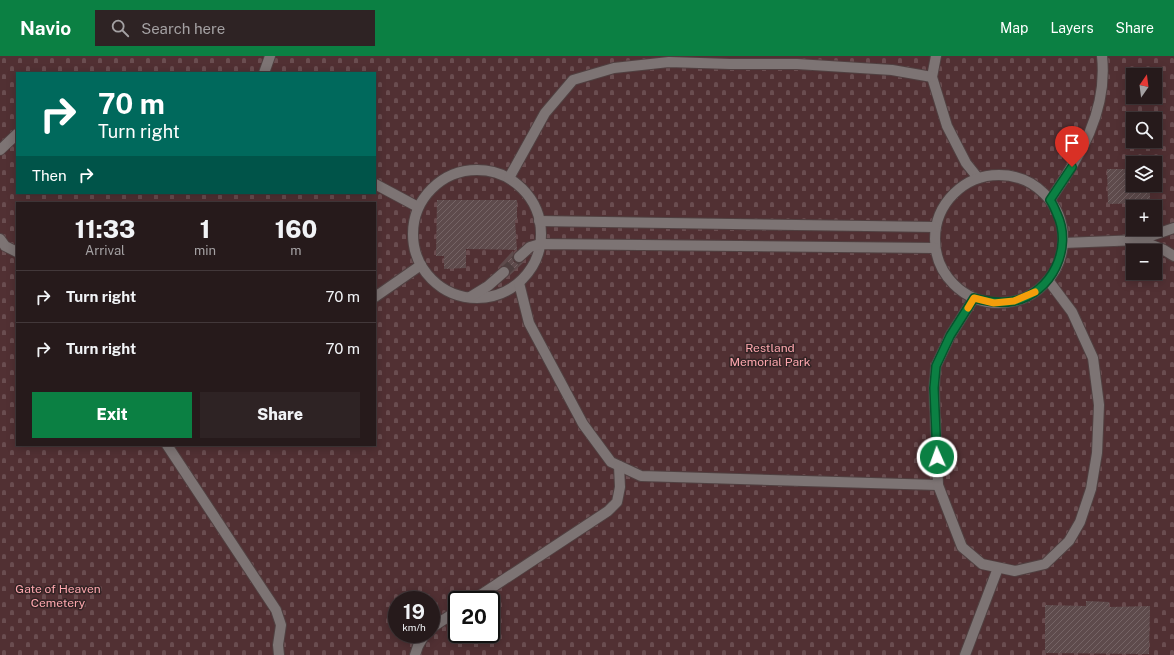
<!DOCTYPE html>
<meta charset="utf-8">
<style>
body{margin:0;font-family:"Public Sans",sans-serif;background:#2e2324;color:#f1f3f6;height:100vh;display:flex;flex-direction:column;font-size:15px;white-space:nowrap}
*{box-sizing:border-box;margin:0}
p{font-size:13px;color:#a4a1a3}
.icon{flex:none;width:22px;height:22px;fill:none;stroke:currentColor;stroke-width:2;stroke-linecap:round;stroke-linejoin:round}
.map{position:relative;flex:1;overflow:hidden}
.drawer{position:absolute;left:16px;top:146px;width:360px;height:244px;display:flex;flex-direction:column;background:#261a1b;border-radius:0px;box-shadow:0 2px 10px #0003,0 0 0 1px #42383a}
.drawer>*{flex:none}
.guide{position:absolute;left:16px;top:16px;width:360px;height:122px;border-radius:0px;box-shadow:0 2px 10px #0003,0 0 0 1px #42383a;background:#00695c;color:#fff;overflow:hidden}
.needle{width:26px;rotate:14deg}
.tools{position:absolute;left:1126px;top:12px;display:grid;gap:8px}
.tools a{display:grid;place-items:center;width:36px;height:36px;border-radius:0px;background:#261a1b;box-shadow:0 2px 10px #0003,0 0 0 1px #42383a;font-size:20px}
.speed{position:absolute;left:388px;top:535px;display:flex;gap:8px;font-size:20px;font-weight:700;text-align:center}
.speed>*{display:grid;place-content:center;width:52px;height:52px;border-radius:50%;background:#261a1b;box-shadow:0 2px 10px #0003,0 0 0 1px #42383a;line-height:1}
.speed small{font-size:10px;font-weight:400}
.speed .limit{border:2px solid #111;border-radius:6px;background:#fff;color:#111}
.pin{position:absolute;display:grid;place-items:center;width:34px;height:34px;color:#fff;margin:-41px -17px;border-radius:50% 50% 50% 0;rotate:-45deg;box-shadow:0 0 4px #0007}
.pin .icon{rotate:45deg}
.me{position:absolute;width:44px;margin:-22px;rotate:358deg;stroke-linejoin:round;filter:drop-shadow(0 0 3px #0008)}
.turn{display:flex;align-items:center;gap:14px;height:84px;padding:0 16px;font-size:18px}
.turn .icon{width:52px;height:52px;stroke-width:2.5}
.turn b{display:block;font-size:28px;line-height:34px}
.then{display:flex;align-items:center;height:38px;padding:0 16px;background:#0003;gap:8px;font-size:15px}
.eta{display:flex;justify-content:space-evenly;align-items:center;height:68px;text-align:center}
.eta b{font-size:24px;font-weight:800;line-height:28px}
.cta{display:flex;gap:8px;margin-top:auto;padding:8px 16px}
.cta a{flex:1;height:46px;border-radius:0px;background:#0b8043;color:#fff;font-size:16px;font-weight:800;line-height:46px;text-align:center}
.cta a+a{background:#2e2324;color:#f1f3f6}
ul{padding:0;list-style:none}
li{display:flex;align-items:center;gap:12px;height:52px;padding:0 16px;border-top:1px solid #42383a}
li div{flex:1}
li b{display:block;font-size:15px}
li em{font-style:normal}
header{display:flex;align-items:center;gap:24px;box-sizing:border-box;height:56px;padding:0 20px;background:#0b8043;color:#fff}
header strong{font-size:19px}
nav{display:flex;gap:22px;margin-inline-start:auto;font-size:14px}
.search{width:280px;height:36px;background:#2e2324;display:flex;align-items:center;gap:10px;box-sizing:border-box;padding:0 14px;border-radius:0px;color:#a4a1a3;font-size:15px}
.map>svg:first-child{display:block}
.cemetery{fill:url(#cemetery-stones);fill-rule:evenodd}
.building{fill:url(#building-hatch)}
.lines{fill:none;stroke-linecap:round;stroke-linejoin:round}
.minor-tunnel{stroke:#4e3f3f;stroke-width:10;stroke-dasharray:10 5;stroke-linecap:butt}
.minor-casing{stroke:#504041;stroke-width:12}
.minor{stroke:#7d7474;stroke-width:10}
.route-casing{stroke:#07532c;stroke-width:10}
.route{stroke:#0b8043;stroke-width:7}
.slow{stroke:#f59e0b;stroke-width:7}
.labels{text-anchor:middle;dominant-baseline:central;stroke-width:3;stroke-linejoin:round;paint-order:stroke}
.park-label{font-size:12px;fill:#fda7ae;stroke:#332324}
</style>
<header>
<strong>Navio</strong>
<div class="search"><svg class="icon" aria-label="search" viewBox="0 0 24 24"><circle cx="10" cy="10" r="6"/><path d="M15 15l6 6"/></svg>Search here</div>
<nav><a>Map</a><a>Layers</a><a>Share</a></nav>
</header>
<div class="map">
<svg width="1174" height="599" viewBox="0 0 1174 599">
<defs>
<pattern id="cemetery-stones" width="16" height="16" patternUnits="userSpaceOnUse"><rect width="16" height="16" fill="#513033"/><path d="M2 7V4a2 2 0 0 1 4 0v3zM10 15v-3a2 2 0 0 1 4 0v3z" fill="#6a4d50"/></pattern>
<pattern id="building-hatch" width="6" height="6" patternUnits="userSpaceOnUse"><rect width="6" height="6" fill="#5e4b4c"/><path d="M-1 1l2-2M0 6l6-6M5 7l2-2" fill="none" stroke="#756465"/></pattern>
</defs>
<rect width="100%" height="100%" fill="#332324"/>
<!-- cemetery -->
<path class="cemetery" d="M0 0H1174V599H0ZM17 17H375V137H17ZM1133 19H1155V41H1133ZM1133 63H1155V85H1133ZM1133 107H1155V129H1133ZM17 147H375V389H17ZM1133 151H1155V173H1133ZM1133 195H1155V217H1133ZM397 544H431V578H397ZM457 544H491V578H457Z"/>
<!-- building -->
<g class="building">
<polygon points="1107,113 1133,113 1133,129 1150,129 1150,147 1108,148"/>
<polygon points="437,144 517,144 517,164 515,164 517,194 466,193 466,212 444,213 444,200 436,200"/>
<polygon points="513,195 514,197 513,202 514,206 517,207 524,206 509,220 510,215 509,211 506,210 499,210"/>
<polygon points="1086,545 1109,546 1109,551 1150,550 1149,598 1045,597 1045,549 1086,550"/>
</g>
<g class="lines">
<!-- minor-tunnel -->
<polyline class="minor-tunnel" points="504,216 519,201"/>
<!-- minor casing -->
<g class="minor-casing">
<g id="minor">
<polyline points="936,0 932,21 947,70 966,107 978,122"/>
<polyline points="264,17 270,0"/>
<polyline points="0,94 17,78"/>
<circle cx="477" cy="178" r="64"/>
<circle cx="999" cy="183" r="64"/>
<polyline points="509,122 545,57 573,24 614,12 669,6 730,8 797,8 892,14 932,21"/>
<polyline points="375,128 418,151"/>
<path d="M1050 144C1080 100 1108 56 1102 0"/>
<polyline points="539,165 935,171"/>
<polyline points="0,183 5,190 17,196"/>
<polyline points="1139,184 1164,194 1174,200"/>
<polyline points="1063,187 1139,184 1174,172"/>
<polyline points="519,201 530,191 540,188 935,192"/>
<polyline points="519,227 529,267 583,368 611,406 641,420 938,429"/>
<polyline points="375,241 421,209"/>
<polyline points="470,241 488,230 504,216"/>
<polyline points="974,242 950,280 936,310 934,332 938,429 962,491 982,508 1015,515 1045,508 1069,485 1080,466 1091,433 1097,397 1099,349 1093,302 1072,256 1048,224"/>
<polyline points="167,389 276,554 281,569 278,589 279,599"/>
<polyline points="473,544 608,455 617,446 620,431 619,410"/>
<polyline points="431,572 457,555"/>
<polyline points="415,599 418,590 425,578"/>
<polyline points="965,599 998,512"/>
</g>
</g>
<!-- minor -->
<use href="#minor" class="minor"/>
</g>
<g class="lines">
<!-- route casing -->
<g class="route-casing">
<path id="route" d="M937 401 934 332 936 310 950 280 974 242C988 246 1000 248 1014 245 1052 237 1073 192 1057 158 1055 153 1053 148 1050 144L1072 111"/>
</g>
<!-- route -->
<use href="#route" class="route"/>
<!-- slow -->
<polyline class="slow" points="968,252 974,242 994,247 1014,245 1035,236"/>
</g>
<g class="labels">
<!-- park labels -->
<g class="park-label">
<text x="770" y="292">Restland<tspan x="770" dy="14">Memorial Park</tspan></text>
<text x="58" y="533">Gate of Heaven<tspan x="58" dy="14">Cemetery</tspan></text>
</g>
</g>
</svg>
<div class="tools">
<a><svg class="needle" viewBox="-14 -14 28 28"><path d="M0-13l5 13h-10z" fill="#e53935"/><path d="M0 13l5-13h-10z" fill="#a4a1a3"/></svg></a>
<a><svg class="icon" aria-label="search" viewBox="0 0 24 24"><circle cx="10" cy="10" r="6"/><path d="M15 15l6 6"/></svg></a>
<a><svg class="icon" aria-label="layers" viewBox="0 0 24 24"><path d="M12 4l9 5-9 5-9-5zM3 14l9 5 9-5"/></svg></a>
<a>+</a>
<a>−</a>
</div>
<div class="speed"><div>19<small>km/h</small></div><div class="limit">20</div></div>
<div class="pin" style="left:1072px;top:111px;background:#d93025"><svg class="icon" aria-label="arrive" viewBox="0 0 24 24"><path d="M6 21V4h12l-3 4 3 4H6"/></svg></div>
<svg class="me" style="left:937px;top:401px" viewBox="-20 -20 40 40"><circle r="17" fill="#0b8043" stroke="#fff" stroke-width="3"/><path d="M0-11L8 9 0 5-8 9z" fill="#fff"/></svg>
<div class="guide">
<div class="turn"><svg class="icon" aria-label="right" viewBox="0 0 24 24"><path d="M7 20v-9h11M14 6l5 5-5 5"/></svg><div><b>70 m</b>Turn right</div></div>
<div class="then">Then<svg class="icon" aria-label="right" viewBox="0 0 24 24"><path d="M7 20v-9h11M14 6l5 5-5 5"/></svg></div>
</div>
<section class="drawer">
<div class="eta">
<div><b>11:33</b><p>Arrival</p></div>
<div><b>1</b><p>min</p></div>
<div><b>160</b><p>m</p></div>
</div>
<ul>
<li><svg class="icon" aria-label="right" viewBox="0 0 24 24"><path d="M7 20v-9h11M14 6l5 5-5 5"/></svg><div><b>Turn right</b></div><em>70 m</em></li>
<li><svg class="icon" aria-label="right" viewBox="0 0 24 24"><path d="M7 20v-9h11M14 6l5 5-5 5"/></svg><div><b>Turn right</b></div><em>70 m</em></li>
</ul>
<div class="cta"><a>Exit</a><a>Share</a></div>
</section>
</div>
